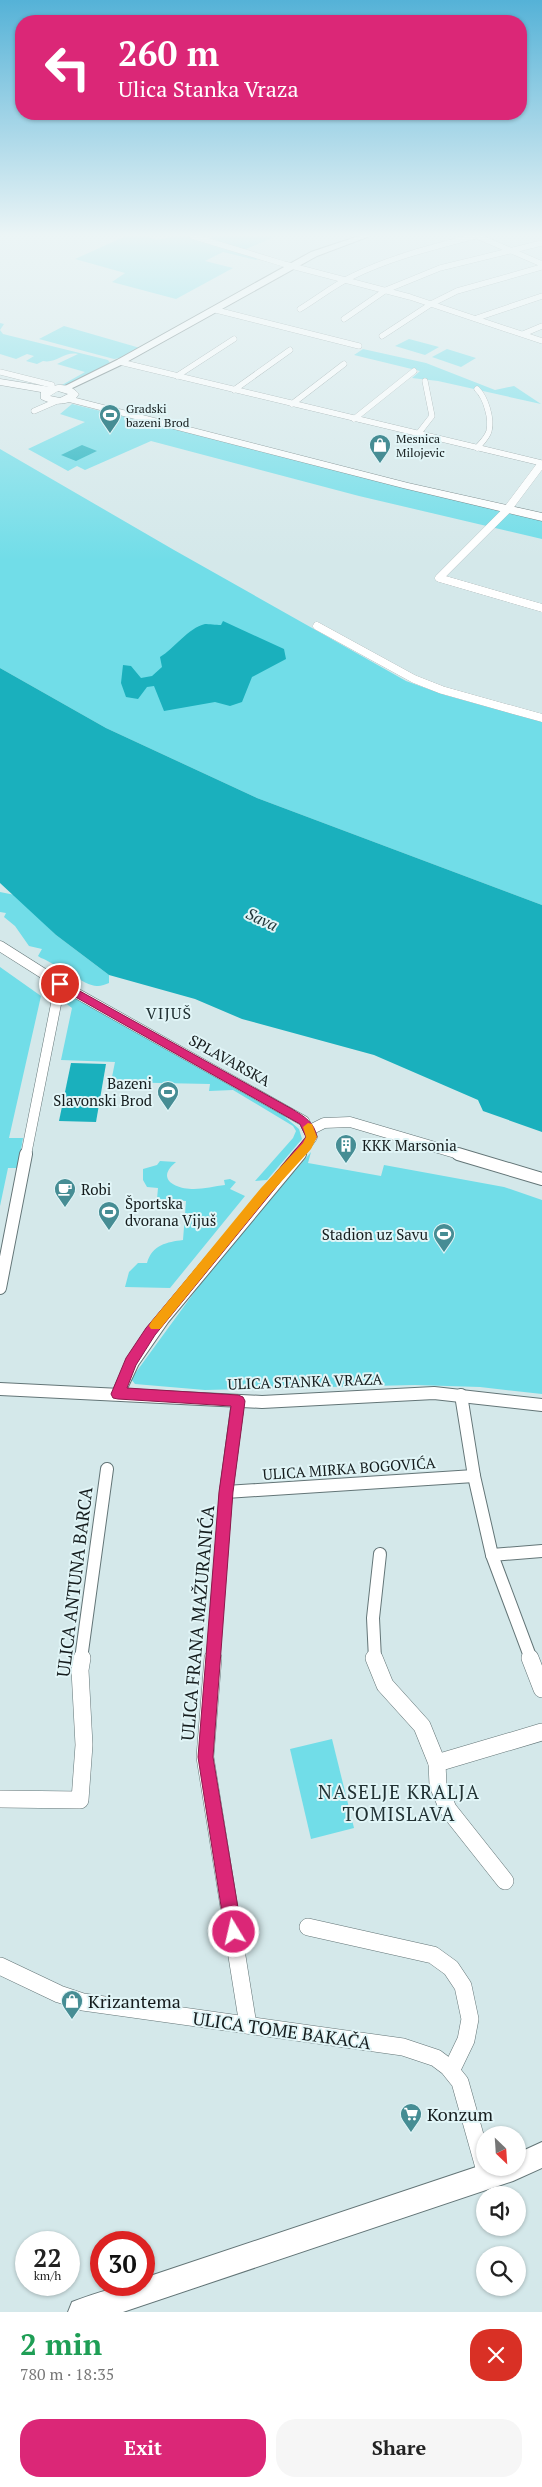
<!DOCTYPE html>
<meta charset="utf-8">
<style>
body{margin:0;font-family:"PT Serif",serif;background:#f6f6f6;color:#222;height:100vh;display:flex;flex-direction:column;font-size:19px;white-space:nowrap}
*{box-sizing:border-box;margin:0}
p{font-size:16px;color:#767676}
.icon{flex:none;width:28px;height:28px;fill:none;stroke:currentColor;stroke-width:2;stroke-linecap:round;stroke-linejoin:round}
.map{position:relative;height:2312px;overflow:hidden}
.panel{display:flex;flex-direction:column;background:#fff;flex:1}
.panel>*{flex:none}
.top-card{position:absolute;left:15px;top:15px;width:512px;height:105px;border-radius:20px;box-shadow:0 1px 4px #0004;background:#db2777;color:#fff;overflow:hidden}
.needle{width:32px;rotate:155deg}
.fabs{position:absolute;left:476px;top:2126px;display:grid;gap:10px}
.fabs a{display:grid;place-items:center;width:50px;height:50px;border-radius:50%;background:#fff;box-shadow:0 1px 4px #0004;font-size:25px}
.speed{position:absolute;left:15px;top:2231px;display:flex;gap:10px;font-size:25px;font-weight:700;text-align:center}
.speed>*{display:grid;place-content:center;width:65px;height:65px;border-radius:50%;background:#fff;box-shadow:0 1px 4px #0004;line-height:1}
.speed small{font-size:12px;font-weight:400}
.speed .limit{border:8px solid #d22;background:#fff;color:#111}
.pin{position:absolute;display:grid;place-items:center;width:42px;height:42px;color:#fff;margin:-21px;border:2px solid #fff;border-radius:50%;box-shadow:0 1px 5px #0007}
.me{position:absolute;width:55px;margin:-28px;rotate:351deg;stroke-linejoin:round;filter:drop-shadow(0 0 4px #0008)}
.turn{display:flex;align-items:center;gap:18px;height:105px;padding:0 20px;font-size:22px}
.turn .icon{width:65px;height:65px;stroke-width:2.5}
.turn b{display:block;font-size:35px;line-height:42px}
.round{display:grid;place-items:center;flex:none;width:52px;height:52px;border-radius:20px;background:#f6f6f6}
.head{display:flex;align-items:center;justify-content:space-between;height:85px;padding:0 20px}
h1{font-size:30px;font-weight:800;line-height:38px;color:#1e9e55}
.cta{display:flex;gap:10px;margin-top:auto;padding:10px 20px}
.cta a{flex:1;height:58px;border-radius:20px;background:#db2777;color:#fff;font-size:20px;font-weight:800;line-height:58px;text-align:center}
.cta a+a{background:#f6f6f6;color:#222}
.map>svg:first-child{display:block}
.green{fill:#71dde8}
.water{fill:#1ab0bd}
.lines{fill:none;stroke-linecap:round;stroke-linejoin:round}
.street-far4-casing{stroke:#637577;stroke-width:6}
.street-far3-casing{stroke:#637577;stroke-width:8}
.street-far2-casing{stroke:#637577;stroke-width:11}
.street-far1-casing{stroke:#637577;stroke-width:14}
.street-casing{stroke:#637577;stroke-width:18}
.secondary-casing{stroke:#637577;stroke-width:2}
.primary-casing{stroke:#637577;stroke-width:1}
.street-far4{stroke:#fff;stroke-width:5.5}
.street-far3{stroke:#fff;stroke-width:8}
.street-far2{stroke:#fff;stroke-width:10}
.street-far1{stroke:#fff;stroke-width:12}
.street{stroke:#fff;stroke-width:17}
.secondary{fill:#fff;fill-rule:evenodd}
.primary{fill:#fff;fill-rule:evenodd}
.route{fill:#db2777;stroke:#8e194d}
.slow{fill:#f59e0b}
.labels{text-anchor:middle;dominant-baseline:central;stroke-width:4;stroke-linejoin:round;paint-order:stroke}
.far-poi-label{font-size:12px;fill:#151c1d;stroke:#e1f5f7;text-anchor:start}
.street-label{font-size:15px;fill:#151c1d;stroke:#e1f5f7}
.poi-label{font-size:15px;fill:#151c1d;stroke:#e1f5f7;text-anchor:start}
.water-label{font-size:16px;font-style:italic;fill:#1e3437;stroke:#e1f5f7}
.neighbourhood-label{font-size:16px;letter-spacing:1px;fill:#213133;stroke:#e1f5f7}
.near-street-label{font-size:18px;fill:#151c1d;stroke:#e1f5f7}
.near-poi-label{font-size:18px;fill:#151c1d;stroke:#e1f5f7;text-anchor:start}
.near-neighbourhood-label{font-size:19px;letter-spacing:1px;fill:#213133;stroke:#e1f5f7}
</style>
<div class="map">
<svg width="542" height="2312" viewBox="0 0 542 2312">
<rect width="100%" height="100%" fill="#d4e8ea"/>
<!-- green -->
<g class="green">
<polygon points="126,236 147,236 157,240 175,236 189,236 260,258 256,260 223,252 205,261 233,268 176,299 112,282 125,273 75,259"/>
<polygon points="216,236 276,236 244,250 205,240"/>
<path d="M0 323 4 324 0 330 3 334 108 360 110 363 68 387 62 385 85 372 57 364 78 354C64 351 56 364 43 361L37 364 26 361 34 356 27 354 16 359 0 354Z"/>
<polygon points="64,326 140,348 121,358 114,359 39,339"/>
<polygon points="409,339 439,347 425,355 395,346"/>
<polygon points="363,349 426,363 495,390 514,386 541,404 438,381 412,378 420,371 354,355"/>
<polygon points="447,349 476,358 461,367 432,357"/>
<polygon points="72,404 542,519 542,539 359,496 151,441 85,470 77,466 68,471 28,449 85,422 60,414"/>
<polygon points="0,449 174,550 406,681 445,695 542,722 542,905 257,798 106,728 0,668"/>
<path d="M0 892 15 895 56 935 109 975V983C106 984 101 986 98 986 88 988 55 963 41 958L38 956 42 949 29 946 15 926 4 917 6 913 0 912Z"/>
<polygon points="0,967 41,996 9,1138 23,1138 18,1168 8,1168 0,1206"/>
<polygon points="73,996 277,1110 299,1129 302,1139 267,1180 255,1181 293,1138 296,1131 293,1126 233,1090 209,1091 210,1084 111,1082 115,1062 61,1060 72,1008 64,1002"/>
<polygon points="311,1152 308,1163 381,1176 384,1165 504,1187 542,1200 542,1394 480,1387 415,1385 205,1390 135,1384 131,1379 212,1268"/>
<path d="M160 1161 176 1162C155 1179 175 1189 194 1189 204 1189 215 1186 225 1185L224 1180 230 1179 236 1182 230 1189 245 1196 170 1288 125 1287 129 1272 138 1263H147C152 1245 167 1242 183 1240L186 1201 157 1199 158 1188 147 1187 143 1180V1169L157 1165Z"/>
<polygon points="332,1739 354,1828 311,1839 290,1749"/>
</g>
<!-- water -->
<g class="water">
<polygon points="82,445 97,451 76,461 61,455"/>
<path d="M223 621 284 649 286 659 252 677 242 702 230 706 215 702 164 711 154 686 147 687 138 699 126 697 121 683 123 665 131 666 141 678 152 676 162 667 160 657C174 649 188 628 205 624 209 624 216 625 221 625Z"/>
<polygon points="0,668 106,728 257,798 542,905 542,1132 483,1111 478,1100 374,1055 242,1019 195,999 109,975 56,935 0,883"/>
<polygon points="71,1063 106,1064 96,1122 59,1121"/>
</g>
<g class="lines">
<!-- street-far4 casing -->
<g class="street-far4-casing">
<g id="street-far4">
<polyline points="192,236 284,264 410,297 542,341"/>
<polyline points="477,236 542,264"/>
<path d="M300 309C318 298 334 285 353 276 392 257 434 247 475 236"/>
<polyline points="216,310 359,346"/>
<polyline points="477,318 542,296"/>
<polyline points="344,319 386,290 440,268 542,243"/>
<polyline points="523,334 542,326"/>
<polyline points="382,336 431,304 457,291 542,267"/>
<polyline points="120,362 542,463"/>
<polyline points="0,372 52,385"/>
<polyline points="177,376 234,339"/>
<path d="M477 389C486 398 492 419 489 431 487 438 481 443 477 448"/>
<polyline points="234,390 290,350"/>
<polyline points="292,404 344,364"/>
<polyline points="34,411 57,401"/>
<polyline points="354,419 414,371"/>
<polyline points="418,434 432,416 425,381"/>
<polyline points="539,467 542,464"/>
</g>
</g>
<!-- street-far3 casing -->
<g class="street-far3-casing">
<g id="street-far3">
<polyline points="540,466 507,510 439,578 542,608"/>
<polyline points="317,626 414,679 442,690 542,718"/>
</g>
</g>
<!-- street-far2 casing -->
<g class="street-far2-casing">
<g id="street-far2">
<polyline points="0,946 60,984 304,1121 312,1137 299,1155"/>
<polyline points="310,1130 324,1123 350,1122 462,1155"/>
<polyline points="26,1155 60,984"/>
</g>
</g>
<!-- street-far1 casing -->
<g class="street-far1-casing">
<g id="street-far1">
<polyline points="458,1154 542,1179"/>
<polyline points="0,1288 26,1154"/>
<polyline points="0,1389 262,1402 434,1393 542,1405"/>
<polyline points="118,1394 133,1362 163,1319 300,1154"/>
<polyline points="461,1395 474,1476 492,1555 531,1659"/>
<polyline points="226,1492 474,1476"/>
<polyline points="492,1555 542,1551"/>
<polyline points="81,1659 107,1469"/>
<polyline points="213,1659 226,1492 238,1401"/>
<polyline points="375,1659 373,1618 380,1554"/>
</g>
</g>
<!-- street casing -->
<g class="street-casing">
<g id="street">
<polyline points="213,1658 205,1757 248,2025"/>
<polyline points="374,1658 385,1685 422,1726 437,1763"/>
<polyline points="530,1658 542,1689"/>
<polyline points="0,1799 80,1800 84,1745 80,1670 82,1658"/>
<polyline points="505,1881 448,1809 438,1785 437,1763 542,1732"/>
<polyline points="308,1927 433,1955 451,1968 463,1986 470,2019 466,2040 452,2069"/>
<polyline points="0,1966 59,1994 83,2002 403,2047 436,2058 448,2067 460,2082 487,2178"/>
</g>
</g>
<!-- secondary casing -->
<g class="secondary-casing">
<g id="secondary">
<polygon points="359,236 370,236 317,256 123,364 68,390 61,388 117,360 311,252"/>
<path d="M542 2142V2168L513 2181 123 2312H68L72 2302C96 2293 118 2285 144 2285V2278L485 2164V2168H518V2153Z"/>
</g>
</g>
<!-- primary casing -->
<g class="primary-casing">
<path id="primary" d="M0 379 50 387C61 383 71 385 79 394L76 398 408 483 542 513V521L403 488 69 402C59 405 51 404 41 399V392L0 385ZM58 391 68 394 60 398 50 396Z"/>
</g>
<!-- street-far4 -->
<use href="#street-far4" class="street-far4"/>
<!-- street-far3 -->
<use href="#street-far3" class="street-far3"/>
<!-- street-far2 -->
<use href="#street-far2" class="street-far2"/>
<!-- street-far1 -->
<use href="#street-far1" class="street-far1"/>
<!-- street -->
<use href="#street" class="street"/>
<!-- secondary -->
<use href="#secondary" class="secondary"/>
<!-- primary -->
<use href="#primary" class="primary"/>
</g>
<!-- sky -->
<linearGradient id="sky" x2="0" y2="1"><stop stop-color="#55b2d7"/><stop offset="0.42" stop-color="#ecf5f6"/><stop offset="1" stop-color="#ecf5f6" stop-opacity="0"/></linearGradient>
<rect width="542" height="560" fill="url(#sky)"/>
<!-- route -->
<path class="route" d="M60 980 292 1109C305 1117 314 1122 317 1137L155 1335 136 1365 127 1388 238 1395 243 1397 245 1401 233 1492 213 1757 242 1932 240 1938 234 1940 228 1938 225 1932 198 1757 219 1492 231 1406 118 1399 113 1398 111 1394 126 1358 146 1328 306 1137 300 1124 284 1115 56 986V981Z"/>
<!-- slow -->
<polygon class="slow" points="308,1123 312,1124 317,1137 311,1149 270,1194 160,1329 151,1329 149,1326 151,1322 261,1188 303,1143 306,1137 303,1127"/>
<!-- icons -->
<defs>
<g id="stadium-pin" transform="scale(1.125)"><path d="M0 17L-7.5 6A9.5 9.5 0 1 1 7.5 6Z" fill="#468d94" stroke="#e1f5f7"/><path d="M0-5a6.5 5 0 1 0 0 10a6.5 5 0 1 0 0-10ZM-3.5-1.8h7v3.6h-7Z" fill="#fff"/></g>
<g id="shop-pin" transform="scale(1.125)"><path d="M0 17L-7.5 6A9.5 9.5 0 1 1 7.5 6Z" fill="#468d94" stroke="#e1f5f7"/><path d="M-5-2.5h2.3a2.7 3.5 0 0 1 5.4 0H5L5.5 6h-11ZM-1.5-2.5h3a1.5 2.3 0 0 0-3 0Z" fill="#fff"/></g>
<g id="building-pin" transform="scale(1.125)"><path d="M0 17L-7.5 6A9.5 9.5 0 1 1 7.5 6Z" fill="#468d94" stroke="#e1f5f7"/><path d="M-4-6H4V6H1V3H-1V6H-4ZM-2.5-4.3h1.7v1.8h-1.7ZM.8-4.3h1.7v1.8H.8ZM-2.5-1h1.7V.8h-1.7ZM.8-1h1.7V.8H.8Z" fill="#fff"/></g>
<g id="cafe-pin" transform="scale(1.125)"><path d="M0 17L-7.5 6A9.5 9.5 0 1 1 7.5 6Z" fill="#468d94" stroke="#e1f5f7"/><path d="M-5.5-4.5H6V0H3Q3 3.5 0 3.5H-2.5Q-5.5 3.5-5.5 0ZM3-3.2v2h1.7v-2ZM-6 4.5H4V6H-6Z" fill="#fff"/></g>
<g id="supermarket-pin" transform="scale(1.125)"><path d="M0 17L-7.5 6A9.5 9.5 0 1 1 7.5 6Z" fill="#468d94" stroke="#e1f5f7"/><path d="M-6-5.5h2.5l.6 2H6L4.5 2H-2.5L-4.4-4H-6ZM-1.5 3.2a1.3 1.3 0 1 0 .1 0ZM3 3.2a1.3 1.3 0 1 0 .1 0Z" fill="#fff"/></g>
</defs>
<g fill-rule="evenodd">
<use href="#stadium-pin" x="110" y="415"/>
<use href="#shop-pin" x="380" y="445"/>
<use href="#stadium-pin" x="168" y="1092"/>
<use href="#building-pin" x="346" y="1145"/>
<use href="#cafe-pin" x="65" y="1189"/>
<use href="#stadium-pin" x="109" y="1212"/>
<use href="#stadium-pin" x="444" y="1234"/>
<use href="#shop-pin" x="72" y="2001"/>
<use href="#supermarket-pin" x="411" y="2114"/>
</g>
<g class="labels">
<!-- far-poi labels -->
<g class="far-poi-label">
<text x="126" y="408">Gradski<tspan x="126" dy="14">bazeni Brod</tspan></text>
<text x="396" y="438">Mesnica<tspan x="396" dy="14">Milojevic</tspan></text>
</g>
<!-- street labels -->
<g class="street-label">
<text transform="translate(230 1060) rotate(29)">SPLAVARSKA</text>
<text transform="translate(305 1381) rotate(-2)">ULICA STANKA VRAZA</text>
<text transform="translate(349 1468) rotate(-4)">ULICA MIRKA BOGOVIĆA</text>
</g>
<!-- poi labels -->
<g class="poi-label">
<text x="152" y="1083" text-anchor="end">Bazeni<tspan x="152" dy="17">Slavonski Brod</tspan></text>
<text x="362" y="1145">KKK Marsonia</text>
<text x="81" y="1189">Robi</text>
<text x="125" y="1203">Športska<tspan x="125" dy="17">dvorana Vijuš</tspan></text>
<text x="428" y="1234" text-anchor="end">Stadion uz Savu</text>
</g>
<!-- water labels -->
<g class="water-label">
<text transform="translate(262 919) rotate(25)">Sava</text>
</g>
<!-- neighbourhood labels -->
<g class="neighbourhood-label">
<text x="169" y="1013">VIJUŠ</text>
</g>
<!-- near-street labels -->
<g class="near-street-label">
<text transform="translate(74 1582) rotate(-83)">ULICA ANTUNA BARCA</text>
<text transform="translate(197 1623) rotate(-85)">ULICA FRANA MAŽURANIĆA</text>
<text transform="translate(282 2030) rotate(8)">ULICA TOME BAKAČA</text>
</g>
<!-- near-poi labels -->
<g class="near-poi-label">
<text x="88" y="2001">Krizantema</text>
<text x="427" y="2114">Konzum</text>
</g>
<!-- near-neighbourhood labels -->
<g class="near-neighbourhood-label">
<text x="399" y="1791">NASELJE KRALJA<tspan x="399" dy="22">TOMISLAVA</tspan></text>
</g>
</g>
</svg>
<div class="fabs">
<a><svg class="needle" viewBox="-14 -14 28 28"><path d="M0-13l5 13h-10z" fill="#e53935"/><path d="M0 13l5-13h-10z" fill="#767676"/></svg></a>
<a><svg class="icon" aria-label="sound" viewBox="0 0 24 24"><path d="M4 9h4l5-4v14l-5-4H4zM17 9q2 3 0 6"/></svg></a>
<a><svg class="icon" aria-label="search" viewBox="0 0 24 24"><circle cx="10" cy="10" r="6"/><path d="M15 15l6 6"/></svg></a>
</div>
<div class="speed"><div>22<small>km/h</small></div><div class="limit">30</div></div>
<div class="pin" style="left:60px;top:984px;background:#d93025"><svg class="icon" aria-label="arrive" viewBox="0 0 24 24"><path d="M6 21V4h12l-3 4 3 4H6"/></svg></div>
<svg class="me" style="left:234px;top:1932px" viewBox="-20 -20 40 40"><circle r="17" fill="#db2777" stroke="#fff" stroke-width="3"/><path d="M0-11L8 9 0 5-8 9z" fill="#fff"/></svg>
<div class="top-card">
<div class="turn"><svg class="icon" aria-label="left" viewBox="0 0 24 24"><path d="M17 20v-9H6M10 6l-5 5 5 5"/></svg><div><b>260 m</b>Ulica Stanka Vraza</div></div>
</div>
</div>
<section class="panel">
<div class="head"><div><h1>2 min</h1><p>780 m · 18:35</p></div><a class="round" style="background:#d93025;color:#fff"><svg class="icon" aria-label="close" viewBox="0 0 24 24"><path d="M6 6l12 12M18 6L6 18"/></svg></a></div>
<div class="cta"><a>Exit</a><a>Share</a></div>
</section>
